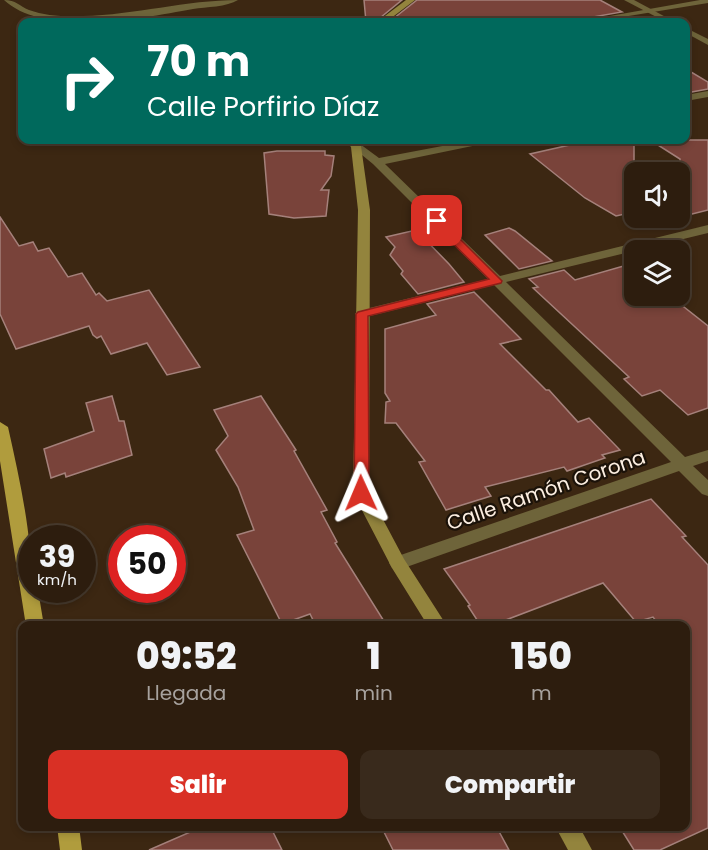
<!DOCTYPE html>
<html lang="es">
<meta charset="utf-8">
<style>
body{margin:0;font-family:Poppins,sans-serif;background:#392a1c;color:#f1f3f6;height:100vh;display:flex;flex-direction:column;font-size:22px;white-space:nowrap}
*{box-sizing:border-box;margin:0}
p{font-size:20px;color:#a7a29e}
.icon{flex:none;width:33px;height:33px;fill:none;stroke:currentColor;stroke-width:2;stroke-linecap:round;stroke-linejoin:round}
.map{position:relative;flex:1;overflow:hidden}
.side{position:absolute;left:18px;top:621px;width:672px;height:210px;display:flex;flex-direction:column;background:#2d1d0e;border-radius:12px;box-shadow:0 3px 9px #0003,0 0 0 2px #483b2e}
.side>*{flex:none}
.guide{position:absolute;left:18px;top:18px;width:672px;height:126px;border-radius:12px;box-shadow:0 3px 9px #0003,0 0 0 2px #483b2e;background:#00695c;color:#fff;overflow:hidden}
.controls{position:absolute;left:624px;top:162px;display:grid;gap:12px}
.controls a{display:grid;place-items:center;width:66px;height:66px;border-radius:12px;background:#2d1d0e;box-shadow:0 3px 9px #0003,0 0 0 2px #483b2e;font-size:30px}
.speed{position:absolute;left:18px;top:525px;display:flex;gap:12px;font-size:30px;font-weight:700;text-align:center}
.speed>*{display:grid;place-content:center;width:78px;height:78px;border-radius:50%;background:#2d1d0e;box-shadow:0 3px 9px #0003,0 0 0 2px #483b2e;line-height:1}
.speed small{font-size:15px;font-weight:400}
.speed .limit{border:9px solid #d22;background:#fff;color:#111}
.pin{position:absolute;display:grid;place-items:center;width:51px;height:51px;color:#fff;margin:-26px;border-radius:12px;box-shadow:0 3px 9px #0006}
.me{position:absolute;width:66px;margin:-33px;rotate:359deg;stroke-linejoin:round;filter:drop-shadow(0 0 4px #0008)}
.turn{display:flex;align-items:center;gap:21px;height:126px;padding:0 30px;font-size:27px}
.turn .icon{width:78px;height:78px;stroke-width:2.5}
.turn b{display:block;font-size:42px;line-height:51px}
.eta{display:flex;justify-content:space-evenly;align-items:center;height:102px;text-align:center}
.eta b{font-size:36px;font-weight:800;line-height:42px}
.button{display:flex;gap:12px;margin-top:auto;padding:12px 30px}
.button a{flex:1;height:69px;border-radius:12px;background:#d93025;color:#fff;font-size:24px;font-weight:800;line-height:69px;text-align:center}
.button a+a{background:#392a1c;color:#f1f3f6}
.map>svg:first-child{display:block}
.building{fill:#79433a;stroke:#a5817b;stroke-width:1.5}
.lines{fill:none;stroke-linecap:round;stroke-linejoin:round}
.minor{fill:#6e643a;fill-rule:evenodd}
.tertiary{fill:#6e643a;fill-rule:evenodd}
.secondary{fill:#93843d;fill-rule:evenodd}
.primary{fill:#b09c3d;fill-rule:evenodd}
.route{fill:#d93025;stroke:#8d1f18;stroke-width:1.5}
.labels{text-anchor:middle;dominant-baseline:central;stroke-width:4.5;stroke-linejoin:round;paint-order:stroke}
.street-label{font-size:20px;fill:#fceee1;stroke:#1b1209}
</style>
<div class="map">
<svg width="708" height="850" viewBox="0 0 708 850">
<rect width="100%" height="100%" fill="#3c2712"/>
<!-- building -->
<g class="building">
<polygon points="364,0 402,0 375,22 366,22"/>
<polygon points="417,0 600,0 622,12 576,20 574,22 389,22"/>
<polygon points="686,69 708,82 708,89 686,93"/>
<polygon points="592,140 634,140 634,212 616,216 585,198 530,154"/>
<polygon points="650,140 708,140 708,210 680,217 680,159"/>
<polygon points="277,151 325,151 325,155 334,156 331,176 321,190 329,190 326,216 294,218 269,214 264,153"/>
<polygon points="0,217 19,246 33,242 38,251 49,248 68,277 82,273 96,295 99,293 107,301 149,290 200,367 167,375 147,343 111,354 101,336 97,338 93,335 89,326 16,349 0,314"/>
<polygon points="509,228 515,231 552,261 519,269 485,235"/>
<polygon points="416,230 449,264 464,282 418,294 401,274 403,271 390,255 395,247 386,237"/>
<polygon points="634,263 634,296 670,296 708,326 708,408 688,415 660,390 642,396 624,379 629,377 533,288 538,287 529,279 564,270 575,280"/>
<polygon points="474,292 521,339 500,344 546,390 549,390 578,422 589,418 620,450 602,455 605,458 567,471 564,467 485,487 491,496 446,510 419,462 425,461 396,423 385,423 386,402 390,401 385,393 385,329 436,315 427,304"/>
<polygon points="112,396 119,421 124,421 132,455 66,477 65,473 51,478 44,449 94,431 86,403"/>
<polygon points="261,396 296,450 294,451 327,510 321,512 337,542 335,543 387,626 316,626 310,614 282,624 237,535 254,530 238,487 216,450 228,436 214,410"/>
<polygon points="651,499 686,536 682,537 708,565 708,828 660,850 634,850 619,826 686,826 686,626 660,626 653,617 636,622 603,583 490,626 481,626 468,606 470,605 444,569"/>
<polygon points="204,826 270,826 282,850 149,850"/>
<polygon points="381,826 496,826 509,850 393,850"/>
</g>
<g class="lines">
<!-- minor -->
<g class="minor">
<path d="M4 0C16 0 19 6 29 10 45 16 66 17 83 16 135 15 186 0 238 0 227 7 206 7 193 9 143 18 45 38 4 0Z"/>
<polygon points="700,0 708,0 708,3 592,22 576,22"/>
<polygon points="708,91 708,97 686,101 686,95"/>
<polygon points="474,140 492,140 487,143 385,164 500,276 708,225 708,233 506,282 685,457 708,450 708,461 693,466 708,480 708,496 702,494 679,471 398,570 392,568 389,563 392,558 671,462 494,285 362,318 355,314 357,311 488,279 373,164 351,146 360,144 379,158"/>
</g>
<!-- tertiary -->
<g class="tertiary">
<polygon points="624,0 634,0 675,22 666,22"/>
<polygon points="686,28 708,39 708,45 686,33"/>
</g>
<!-- secondary -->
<g class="secondary">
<polygon points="406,0 415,0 386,22 377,22"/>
<polygon points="345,140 355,140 361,146 370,210 369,493 404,559 447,626 428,626 392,568 353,493 358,210 351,147"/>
<polygon points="555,826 579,826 592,850 568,850"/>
</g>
<!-- primary -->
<g class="primary">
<path d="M0 422 8 427C20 481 32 534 32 590H38L44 626H26L0 461Z"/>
<polygon points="57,826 79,826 82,850 60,850"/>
</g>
</g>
<!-- route -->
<polygon class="route" points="437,218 440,219 502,281 501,283 368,316 369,493 361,498 354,493 356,314 358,312 489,279 433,224 431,221"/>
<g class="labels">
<!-- street labels -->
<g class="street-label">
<text transform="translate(546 490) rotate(-19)">Calle Ramón Corona</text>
</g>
</g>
</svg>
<div class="controls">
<a><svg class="icon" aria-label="sound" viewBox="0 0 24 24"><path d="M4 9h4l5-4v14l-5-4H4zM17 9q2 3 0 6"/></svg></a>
<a><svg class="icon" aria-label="layers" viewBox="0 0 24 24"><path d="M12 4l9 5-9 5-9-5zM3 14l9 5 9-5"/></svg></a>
</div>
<div class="speed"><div>39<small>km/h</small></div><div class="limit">50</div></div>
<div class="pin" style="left:437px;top:221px;background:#d93025"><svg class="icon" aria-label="arrive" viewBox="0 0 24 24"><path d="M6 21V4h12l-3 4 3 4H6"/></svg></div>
<svg class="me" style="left:361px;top:493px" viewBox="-20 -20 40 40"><path d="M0-17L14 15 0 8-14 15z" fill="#d93025" stroke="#fff" stroke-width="4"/></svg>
<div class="guide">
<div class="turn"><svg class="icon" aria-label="right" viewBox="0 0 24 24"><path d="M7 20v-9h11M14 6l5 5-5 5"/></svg><div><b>70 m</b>Calle Porfirio Díaz</div></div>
</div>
<section class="side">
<div class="eta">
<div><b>09:52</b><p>Llegada</p></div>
<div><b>1</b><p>min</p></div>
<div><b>150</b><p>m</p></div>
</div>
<div class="button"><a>Salir</a><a>Compartir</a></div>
</section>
</div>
